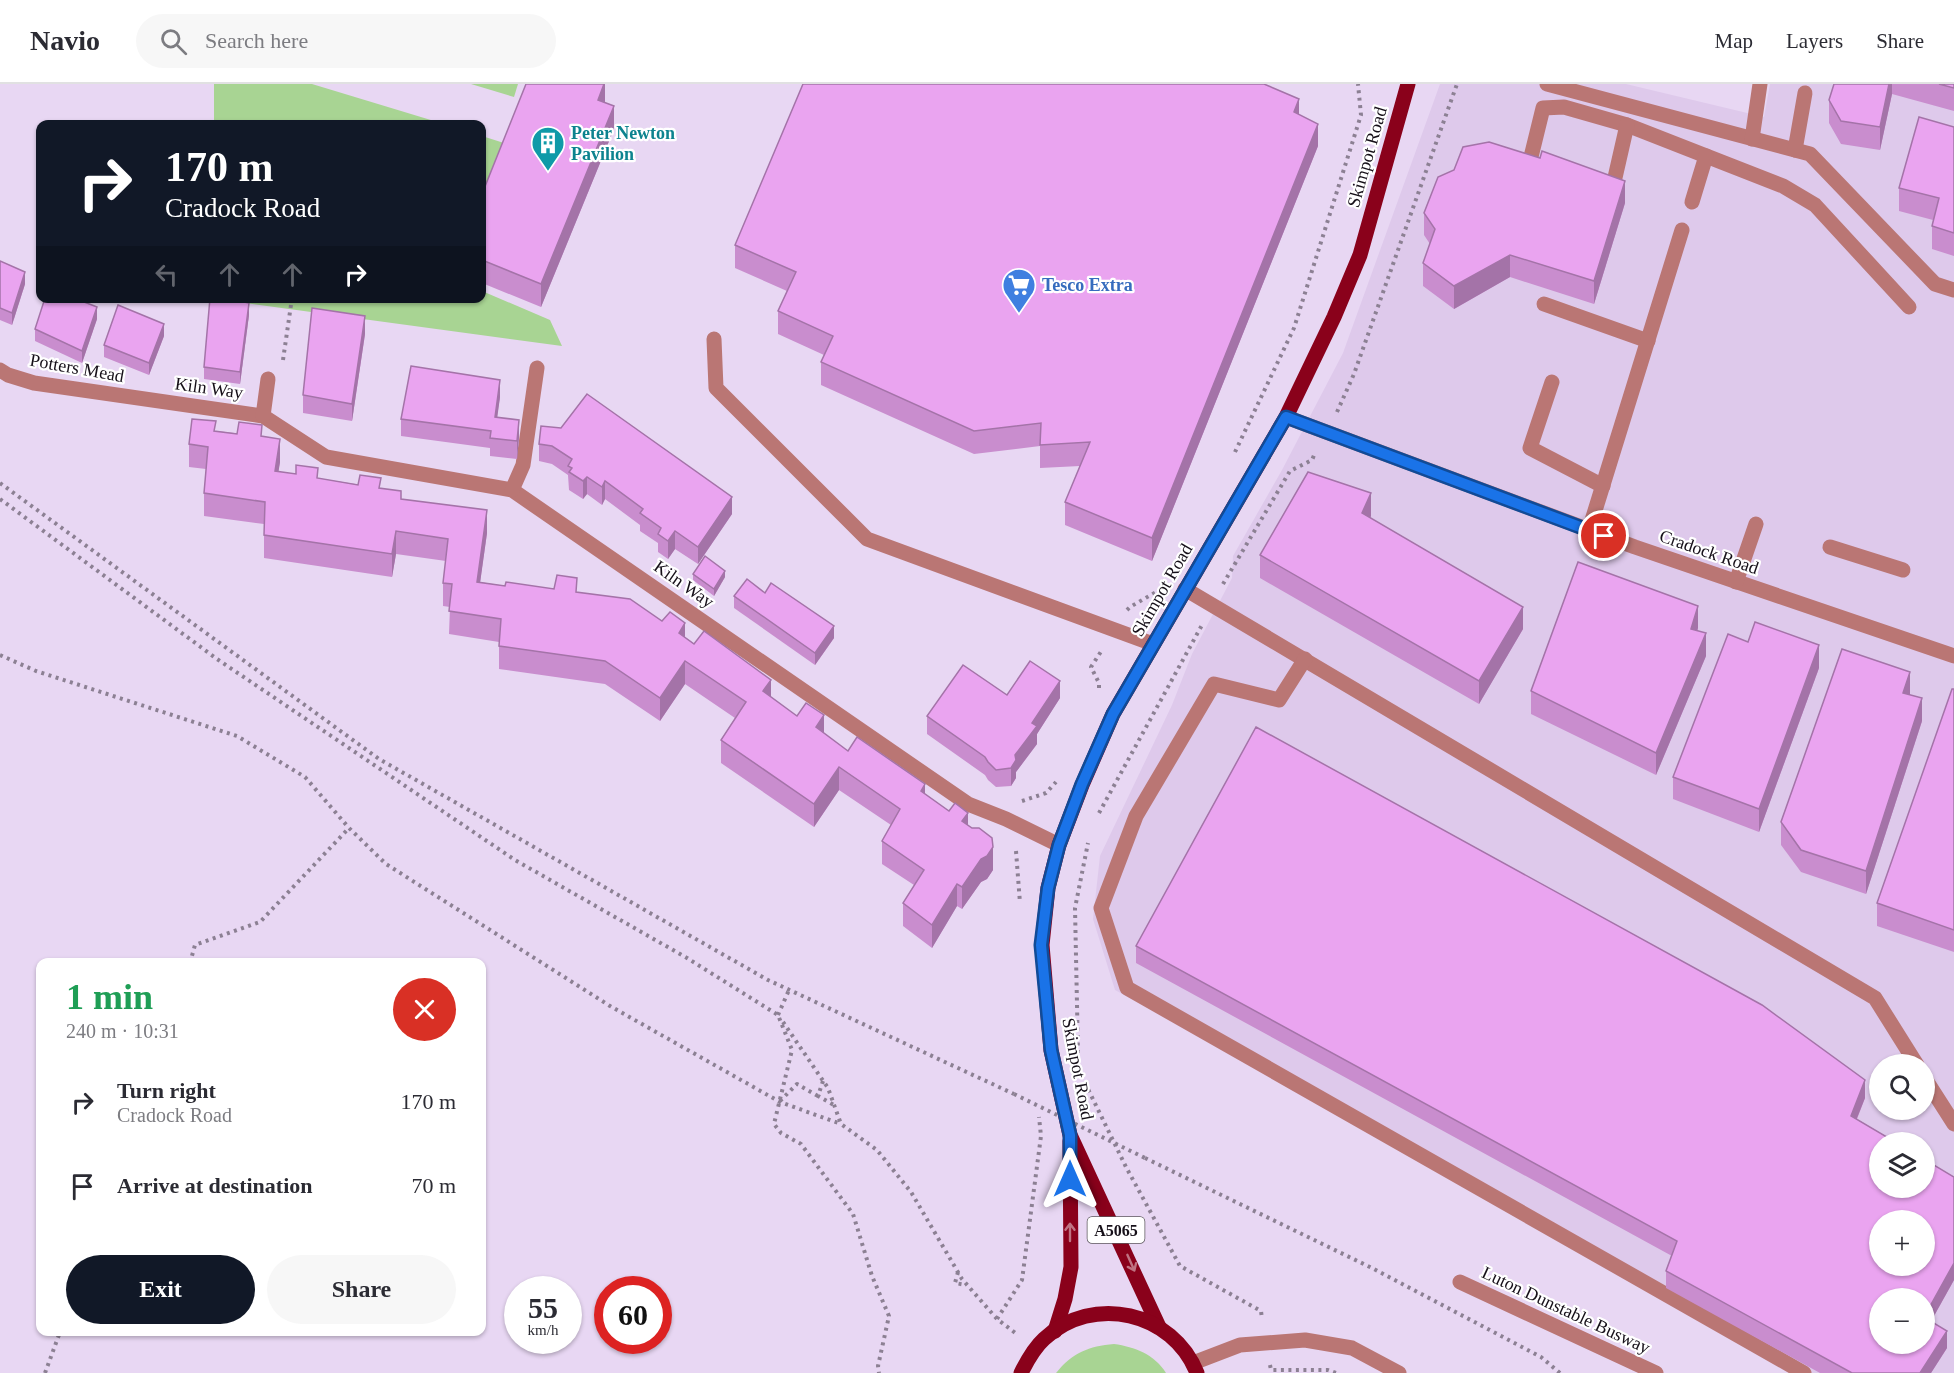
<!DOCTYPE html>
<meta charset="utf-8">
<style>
body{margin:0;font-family:"Times New Roman",serif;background:#f7f7f7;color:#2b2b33;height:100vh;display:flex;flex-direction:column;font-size:22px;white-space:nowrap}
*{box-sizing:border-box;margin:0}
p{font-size:20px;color:#7c7c81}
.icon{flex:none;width:33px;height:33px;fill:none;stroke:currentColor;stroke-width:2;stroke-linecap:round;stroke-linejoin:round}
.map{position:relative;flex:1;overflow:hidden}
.drawer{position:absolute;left:36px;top:874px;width:450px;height:378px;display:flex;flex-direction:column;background:#fff;border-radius:12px;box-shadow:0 2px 4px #0004}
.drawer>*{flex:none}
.top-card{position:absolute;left:36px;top:36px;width:450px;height:183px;border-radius:12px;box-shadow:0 2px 4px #0004;background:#111827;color:#fff;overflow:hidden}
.buttons{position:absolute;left:1869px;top:970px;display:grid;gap:12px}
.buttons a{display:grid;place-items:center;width:66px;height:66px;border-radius:50%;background:#fff;box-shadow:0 2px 4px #0004;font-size:30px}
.speed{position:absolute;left:504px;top:1192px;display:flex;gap:12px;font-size:30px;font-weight:700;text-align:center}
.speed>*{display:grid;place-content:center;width:78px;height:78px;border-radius:50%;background:#fff;box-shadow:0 2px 4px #0004;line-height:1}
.speed small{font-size:15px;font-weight:400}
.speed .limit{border:9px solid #d22;background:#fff;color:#111}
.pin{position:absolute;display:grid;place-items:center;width:51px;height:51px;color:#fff;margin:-26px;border:3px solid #fff;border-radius:50%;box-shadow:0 2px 6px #0007}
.me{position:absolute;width:66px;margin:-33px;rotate:0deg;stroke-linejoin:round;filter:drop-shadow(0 0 4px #0008)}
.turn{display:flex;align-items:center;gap:21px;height:126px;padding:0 30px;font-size:27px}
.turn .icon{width:78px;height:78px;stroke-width:2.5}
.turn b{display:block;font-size:42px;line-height:51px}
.lanes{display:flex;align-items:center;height:57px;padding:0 30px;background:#0003;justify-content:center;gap:30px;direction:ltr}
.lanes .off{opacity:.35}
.round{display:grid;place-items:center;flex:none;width:63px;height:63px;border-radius:32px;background:#f7f7f7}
.summary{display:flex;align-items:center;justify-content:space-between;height:102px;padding:0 30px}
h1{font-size:36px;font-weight:700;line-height:45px;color:#1e9e55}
.primary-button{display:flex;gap:12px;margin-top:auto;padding:12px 30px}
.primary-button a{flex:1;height:69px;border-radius:36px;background:#111827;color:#fff;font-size:24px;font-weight:700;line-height:69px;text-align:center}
.primary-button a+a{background:#f7f7f7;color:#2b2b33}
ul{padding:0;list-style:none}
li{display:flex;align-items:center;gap:18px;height:84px;padding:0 30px}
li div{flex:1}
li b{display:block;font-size:22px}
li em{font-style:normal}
header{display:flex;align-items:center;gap:36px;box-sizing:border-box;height:84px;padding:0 30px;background:#fff;border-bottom:2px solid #e1e1e2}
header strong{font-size:28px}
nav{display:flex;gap:33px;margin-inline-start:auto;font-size:21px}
.search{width:420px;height:54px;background:#f7f7f7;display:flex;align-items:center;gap:15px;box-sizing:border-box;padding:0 21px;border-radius:33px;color:#7c7c81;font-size:22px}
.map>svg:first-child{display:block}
.built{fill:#dec9eb;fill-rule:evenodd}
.green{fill:#a8d493}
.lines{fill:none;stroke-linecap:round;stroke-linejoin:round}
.path{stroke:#8c8093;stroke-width:4;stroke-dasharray:3 4.5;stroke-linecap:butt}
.minor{stroke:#ba7674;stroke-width:15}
.major{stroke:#8a011b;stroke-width:15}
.path-bridge{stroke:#8c8093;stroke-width:4;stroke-dasharray:3 4.5;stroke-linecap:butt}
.wall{fill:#c98dce}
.shaded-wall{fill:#a473a8}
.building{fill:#eaa4f0;stroke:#a473a8;stroke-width:1.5;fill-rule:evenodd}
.oneway{stroke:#bf7382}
.route-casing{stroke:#114b97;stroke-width:15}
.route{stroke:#1a73e8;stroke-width:10}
.labels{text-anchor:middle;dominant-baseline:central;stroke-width:4.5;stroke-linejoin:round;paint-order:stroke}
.shield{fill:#fff;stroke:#5c585e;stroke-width:1.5}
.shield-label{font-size:16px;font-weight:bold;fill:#161019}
.culture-label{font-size:18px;font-weight:bold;fill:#0d838f;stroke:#fff;text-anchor:start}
.street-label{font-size:18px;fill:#161019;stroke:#fff}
.shop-label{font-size:18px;font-weight:bold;fill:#366cbe;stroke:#fff;text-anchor:start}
</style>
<header>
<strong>Navio</strong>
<div class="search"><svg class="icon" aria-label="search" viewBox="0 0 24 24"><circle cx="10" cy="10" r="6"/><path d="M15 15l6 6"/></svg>Search here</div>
<nav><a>Map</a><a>Layers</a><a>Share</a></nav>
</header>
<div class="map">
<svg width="1954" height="1289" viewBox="0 0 1954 1289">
<rect width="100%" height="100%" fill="#e8d7f3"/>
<!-- built -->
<path class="built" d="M1440 0H1626L1764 33 1770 0H1954V1289H1801L1235 971 1115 906 1093 835 1100 772 1172 621 1192 570 1232 494 1233 472 1282 386 1343 269ZM1880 981H1924V1026H1880ZM1880 1059H1924V1104H1880ZM1880 1137H1924V1182H1880ZM1880 1215H1924V1260H1880Z"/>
<!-- green -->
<g class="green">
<polygon points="214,0 312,0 444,40 214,40"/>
<polygon points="471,0 518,0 514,13"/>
<polygon points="482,52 504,59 482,114"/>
<polygon points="482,207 550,236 562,262 216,215 482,214"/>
<path d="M1114 1260C1135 1263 1154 1270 1166 1289H1056C1072 1269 1089 1262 1114 1260Z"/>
</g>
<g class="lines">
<!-- path -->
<g class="path">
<polyline points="283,276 292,214"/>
<polyline points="1337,328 1354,290 1457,0"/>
<polyline points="1235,368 1294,244 1361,31 1358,0"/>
<polyline points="0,399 379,675 768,896 1014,1010"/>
<polyline points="0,415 217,575 515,776 687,874 778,931 792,966 774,1040 781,1049 801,1060 853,1130 872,1192 889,1232 878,1282 879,1289"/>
<polyline points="1223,500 1290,387 1312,376 1315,369"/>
<polyline points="1127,526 1130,523 1156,508"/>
<polyline points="0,571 36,587 237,652 305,693 349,744 386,780 610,922 780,1018 841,1040"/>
<polyline points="1099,604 1099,599 1091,583 1102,566"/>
<polyline points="1022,717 1046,709 1056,698"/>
<polyline points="1099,729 1202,541"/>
<polyline points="1016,767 1020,819"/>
<polyline points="190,879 195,861 260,838 349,744"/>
<polyline points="778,931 789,906"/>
<polyline points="783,938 828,1004 841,1040 877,1066 911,1108 962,1195 997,1235 1018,1251"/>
<polyline points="1078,969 1075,824 1088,759"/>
<polyline points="823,997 818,1012 834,1021"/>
<polyline points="1085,999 1126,1083 1180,1182 1261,1227 1262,1235"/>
<polyline points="780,1017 797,1000 818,1012"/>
<polyline points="1145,1074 1372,1184 1541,1273 1560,1289"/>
<polyline points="958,1188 955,1199 966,1201"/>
<polyline points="997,1235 1022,1196 1041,1052 1039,1033"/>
<polyline points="1270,1281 1271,1286 1328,1286 1336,1289"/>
<polyline points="45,1289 60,1248"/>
</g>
<!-- minor -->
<g class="minor">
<polyline points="1547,0 1810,70 1935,200 1954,206"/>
<polyline points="1752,55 1760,0"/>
<polyline points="1795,66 1805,9"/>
<polyline points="1530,77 1543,24 1564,23 1627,41 1783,102 1815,121 1909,223"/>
<polyline points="1614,98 1627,41"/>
<polyline points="1692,118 1706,72"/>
<polyline points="1544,220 1648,257"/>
<polyline points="714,255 716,304 867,455 1153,560"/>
<polyline points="0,286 8,291 34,299 263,332 326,373 512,406 968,720 1006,735 1059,761"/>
<polyline points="1552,298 1530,364 1603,402"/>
<polyline points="263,332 268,295"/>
<polyline points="1286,333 1635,463 1954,572"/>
<polyline points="512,406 523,381 537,284"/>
<polyline points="1589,446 1682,146"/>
<polyline points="1830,463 1903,486"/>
<polyline points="1736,498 1756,440"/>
<polyline points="1185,505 1875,914 1917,981"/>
<polyline points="1305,575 1279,616 1214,600 1136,732 1101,824 1127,904 1804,1289"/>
<polyline points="1924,993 1954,1040"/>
<polyline points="1460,1198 1656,1289"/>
<polyline points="1193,1279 1240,1261 1305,1256 1352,1264 1399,1289"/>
</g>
<!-- major -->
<g class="major">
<polyline points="1159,1243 1070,1051 1051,966 1042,861 1048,804 1059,761 1082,701 1113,630 1286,333 1334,233 1360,171 1408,0"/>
<polyline points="1055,1247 1065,1215 1071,1183 1070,1057"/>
<path d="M1021 1289C1027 1277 1034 1264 1044 1255 1093 1209 1173 1228 1197 1289"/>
</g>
<!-- path-bridge -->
<polyline class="path-bridge" points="1014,1010 1145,1074"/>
</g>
<!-- wall -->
<g class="wall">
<polygon points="605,0 605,18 614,45 541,223 482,199 482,110"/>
<polygon points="1834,0 1954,0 1954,27 1892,10 1880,66 1841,60 1829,39 1829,16"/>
<polygon points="1954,43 1954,172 1932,165 1932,142 1933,136 1899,127 1899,104"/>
<polygon points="1318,62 1152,477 1065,441 1065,418 1080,382 1040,384 1040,362 974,370 821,301 821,278 824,271 778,250 778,227 787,207 735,184 735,161"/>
<polygon points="1625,119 1594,220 1510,193 1454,225 1423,202 1423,179 1430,160 1424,151 1424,129"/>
<polygon points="0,177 25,200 12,241 0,236"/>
<polygon points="249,231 240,300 204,295 204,283"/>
<polygon points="97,235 82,279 35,257 35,245"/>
<polygon points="365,250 352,337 303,329 303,311"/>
<polygon points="164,252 149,291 104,273 104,261"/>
<polygon points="500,313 497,333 519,354 517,375 490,372 490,364 401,352 401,335"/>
<polygon points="541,342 732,430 698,480 675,465 668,475 658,468 658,459 640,447 640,441 605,415 602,421 587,410 583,415 569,406 568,391 552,380 539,377 539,360"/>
<polygon points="216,347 262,352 280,378 278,388 381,404 401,415 487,449 480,498 505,502 577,508 685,553 797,632 824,649 848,667 925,710 968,741 993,786 987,795 981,798 962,825 957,822 932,864 903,842 903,819 914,801 882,780 882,757 891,741 839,706 814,743 721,679 721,656 735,634 685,600 660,637 605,600 499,585 499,558 449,550 450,523 443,522 443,499 446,477 396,470 392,493 264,474 264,440 204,432 204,409 206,385 189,383 189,360"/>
<polygon points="1371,432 1370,434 1523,545 1479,620 1260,494 1260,471"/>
<polygon points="693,490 725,493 714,512 693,496"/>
<polygon points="765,509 834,554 815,581 734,524 734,512"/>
<polygon points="1698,544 1697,547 1706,572 1656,691 1531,630 1531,607"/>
<polygon points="1819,584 1759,748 1673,715 1673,693"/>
<polygon points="1954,605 1954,868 1877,842 1877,819"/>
<polygon points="1007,611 1060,614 1037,650 1037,660 1016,688 1016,694 1011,702 996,703 988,696 985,691 927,650 927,632"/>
<polygon points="1922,637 1866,810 1801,788 1781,761 1781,738"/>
<polygon points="1136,862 1865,1014 1857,1035 1954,1093 1954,1196 1931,1237 1947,1264 1931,1289 1820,1289 1666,1204 1666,1187 1672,1172 1136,879"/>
</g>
<!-- shaded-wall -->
<g class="shaded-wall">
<polygon points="604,0 605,0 605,20 598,16"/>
<polygon points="1889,0 1892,0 1892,10 1880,66 1880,43"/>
<polygon points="1299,15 1299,37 1294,28"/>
<polygon points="614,22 614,45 541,223 541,200"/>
<polygon points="1318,40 1318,62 1152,477 1152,454"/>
<polygon points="1625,97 1625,119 1594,220 1594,197"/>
<polygon points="1510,171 1510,193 1454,225 1454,202"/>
<polygon points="25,188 25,200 12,241 12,229"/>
<polygon points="249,219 249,231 240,300 240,288"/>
<polygon points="97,223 97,235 82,279 82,267"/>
<polygon points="365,232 365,250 352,337 352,320"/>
<polygon points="164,240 164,252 149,291 149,279"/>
<polygon points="500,296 500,313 495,350 495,333"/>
<polygon points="519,336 519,354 517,375 517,357"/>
<polygon points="280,355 280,378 275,410 275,387"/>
<polygon points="587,393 587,410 583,415 583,397"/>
<polygon points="605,397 605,415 602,421 602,403"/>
<polygon points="1371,409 1371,432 1362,452 1362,429"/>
<polygon points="732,413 732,430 698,480 698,463"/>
<polygon points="487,426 487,449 477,521 477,498"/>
<polygon points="396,447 396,470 392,493 392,470"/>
<polygon points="675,447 675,465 668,475 668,457"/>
<polygon points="725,487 725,493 714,512 714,505"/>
<polygon points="1698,522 1698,544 1691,568 1691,545"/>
<polygon points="1523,523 1523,545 1479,620 1479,597"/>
<polygon points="685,539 685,562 679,549"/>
<polygon points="834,542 834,554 815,581 815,569"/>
<polygon points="1706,549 1706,572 1656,691 1656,669"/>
<polygon points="1819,561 1819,584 1759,748 1759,725"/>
<polygon points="685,577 685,600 660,637 660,614"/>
<polygon points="1910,588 1910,611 1903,609"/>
<polygon points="771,596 771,618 763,607"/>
<polygon points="1060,597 1060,614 1037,650 1037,660 1016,688 1016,694 1011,702 1011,684 1015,671 1032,639"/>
<polygon points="1922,614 1922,637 1866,810 1866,787"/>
<polygon points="824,631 824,653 816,643"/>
<polygon points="839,683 839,706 814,743 814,720"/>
<polygon points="925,700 925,723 921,707"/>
<polygon points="968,729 968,751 962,737"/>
<polygon points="993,763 993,786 987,795 981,798 962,825 962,803 981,775"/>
<polygon points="957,800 957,822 932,864 932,841"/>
<polygon points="1865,996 1865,1014 1851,1049 1851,1032"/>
<polygon points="1954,1179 1954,1196 1924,1250 1924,1233"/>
<polygon points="1947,1247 1947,1264 1931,1289 1920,1289"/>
</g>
<!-- building -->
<g class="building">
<polygon points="526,0 604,0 598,16 614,22 541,200 482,176 482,110"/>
<polygon points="803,0 1264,0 1299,15 1294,28 1318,40 1152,454 1065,418 1090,358 1040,361 1041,339 974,347 821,278 833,252 778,227 796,188 735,161"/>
<polygon points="1834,0 1889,0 1880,43 1841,37 1829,16"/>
<polygon points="1939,0 1954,0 1954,4"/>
<polygon points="1919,33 1954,43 1954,149 1932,142 1939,114 1899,104"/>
<polygon points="1489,58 1540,74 1542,67 1625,97 1594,197 1510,171 1454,202 1423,179 1435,145 1424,129 1438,93 1454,86 1463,63"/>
<polygon points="0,177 25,188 12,229 0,224"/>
<polygon points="45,214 74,214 97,223 82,267 35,245"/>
<polygon points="210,214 225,214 249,219 240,288 204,283"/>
<polygon points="118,221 164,240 149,279 104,261"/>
<polygon points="312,224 365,232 352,320 303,311"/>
<polygon points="411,282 500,296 495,333 519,336 517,357 490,354 491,347 401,335"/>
<polygon points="587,310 732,413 698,463 675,447 668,457 658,450 661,444 640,429 643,425 605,397 602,403 587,393 583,397 569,388 572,384 568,382 572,375 552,362 539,360 541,342 561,344"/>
<polygon points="192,335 216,337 214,347 237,350 239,338 262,341 261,352 280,355 275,387 296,390 296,381 318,384 317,394 358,401 360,391 381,394 379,404 401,407 401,415 487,426 477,498 505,502 506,498 554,505 557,491 577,494 576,508 630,515 662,537 670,528 685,539 679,549 694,560 704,547 771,596 763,607 797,632 806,619 824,631 816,643 848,667 857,653 925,700 921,707 949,727 955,719 968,729 962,737 972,744 979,744 992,754 993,763 987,772 981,775 962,803 957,800 932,841 903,819 924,786 882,757 900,725 839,683 814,720 721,656 746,618 685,577 660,614 605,577 499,562 501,535 449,527 452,500 443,499 448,455 396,447 392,470 264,451 265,418 204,409 208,363 189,360"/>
<polygon points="1308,388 1371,409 1362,429 1523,523 1479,597 1260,471"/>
<polygon points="705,472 725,487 714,505 693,490"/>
<polygon points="1578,478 1698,522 1691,545 1706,549 1656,669 1531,607"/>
<polygon points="747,495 765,509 771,499 834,542 815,569 734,512"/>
<polygon points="1755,538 1819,561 1759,725 1673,693 1728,550 1748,558"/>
<polygon points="1842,565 1910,588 1903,609 1922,614 1866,787 1801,766 1781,738"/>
<polygon points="1030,577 1060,597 1032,639 1037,642 1015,671 1016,676 1011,684 996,686 988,678 985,673 927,632 963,581 1007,611"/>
<polygon points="1952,605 1954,605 1954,846 1877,819"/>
<path d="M1256 643 1762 921 1865 996 1851 1032 1897 1059H1880V1104H1924V1075L1954 1093V1179L1924 1233V1215H1880V1260H1924V1233L1947 1247 1920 1289H1852L1666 1187 1677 1157 1136 862ZM1880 1137H1924V1182H1880Z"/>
</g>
<!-- one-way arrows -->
<defs><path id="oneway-shaft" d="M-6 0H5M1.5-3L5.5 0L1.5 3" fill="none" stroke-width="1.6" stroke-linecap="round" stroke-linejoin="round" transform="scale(1.5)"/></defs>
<g class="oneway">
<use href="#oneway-shaft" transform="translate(1070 1148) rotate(-90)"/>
<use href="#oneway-shaft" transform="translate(1131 1179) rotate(66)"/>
</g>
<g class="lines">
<!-- route casing -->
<g class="route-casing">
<polyline id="route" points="1070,1095 1070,1051 1051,966 1041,861 1048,804 1059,761 1082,700 1113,630 1286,333 1604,452"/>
</g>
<!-- route -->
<use href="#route" class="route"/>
</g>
<!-- icons -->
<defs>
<g id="building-pin" transform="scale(1.725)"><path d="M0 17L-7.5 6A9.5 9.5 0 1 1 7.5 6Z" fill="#0f9aa8" stroke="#fff"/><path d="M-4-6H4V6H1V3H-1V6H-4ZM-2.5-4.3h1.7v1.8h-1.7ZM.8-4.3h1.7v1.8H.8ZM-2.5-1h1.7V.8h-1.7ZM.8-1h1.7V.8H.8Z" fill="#fff"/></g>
<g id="supermarket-pin" transform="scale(1.725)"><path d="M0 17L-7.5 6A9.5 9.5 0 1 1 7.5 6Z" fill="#3f7fe0" stroke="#fff"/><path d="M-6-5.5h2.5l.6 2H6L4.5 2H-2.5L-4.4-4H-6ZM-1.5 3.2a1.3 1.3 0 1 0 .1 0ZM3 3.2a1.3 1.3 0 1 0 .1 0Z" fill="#fff"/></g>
</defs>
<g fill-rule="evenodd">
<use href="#building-pin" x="548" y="59"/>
<use href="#supermarket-pin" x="1019" y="201"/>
</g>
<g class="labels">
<!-- shield labels -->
<rect class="shield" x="1087.5" y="1133" width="57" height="26" rx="4.5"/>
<g class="shield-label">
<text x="1116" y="1146">A5065</text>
</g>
<!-- culture labels -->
<g class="culture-label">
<text x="571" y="49">Peter Newton<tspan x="571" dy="21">Pavilion</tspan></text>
</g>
<!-- street labels -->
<g class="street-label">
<text transform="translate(1367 73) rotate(-74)">Skimpot Road</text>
<text transform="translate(77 284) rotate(10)">Potters Mead</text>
<text transform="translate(209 304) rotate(8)">Kiln Way</text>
<text transform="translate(1709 468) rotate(19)">Cradock Road</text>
<text transform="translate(684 500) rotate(35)">Kiln Way</text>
<text transform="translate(1162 506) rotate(-60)">Skimpot Road</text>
<text transform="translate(1078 985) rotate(79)">Skimpot Road</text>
<text transform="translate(1566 1226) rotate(25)">Luton Dunstable Busway</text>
</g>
<!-- shop labels -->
<g class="shop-label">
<text x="1042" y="201">Tesco Extra</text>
</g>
</g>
</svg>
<div class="buttons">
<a><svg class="icon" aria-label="search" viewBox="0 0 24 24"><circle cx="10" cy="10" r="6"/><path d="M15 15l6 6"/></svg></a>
<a><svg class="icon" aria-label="layers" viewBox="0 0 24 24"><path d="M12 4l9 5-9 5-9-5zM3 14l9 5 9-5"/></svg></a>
<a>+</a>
<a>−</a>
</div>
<div class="speed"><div>55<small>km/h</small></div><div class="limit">60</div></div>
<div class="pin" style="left:1604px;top:452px;background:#d93025"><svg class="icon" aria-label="arrive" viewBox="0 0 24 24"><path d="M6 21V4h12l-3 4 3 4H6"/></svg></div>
<svg class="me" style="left:1070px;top:1095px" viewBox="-20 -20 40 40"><path d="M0-17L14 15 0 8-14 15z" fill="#1a73e8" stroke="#fff" stroke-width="4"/></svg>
<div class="top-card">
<div class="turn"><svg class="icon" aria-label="right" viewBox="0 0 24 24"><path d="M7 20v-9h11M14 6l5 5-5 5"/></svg><div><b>170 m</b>Cradock Road</div></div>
<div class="lanes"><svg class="icon off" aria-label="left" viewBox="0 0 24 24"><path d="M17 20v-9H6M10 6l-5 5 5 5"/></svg><svg class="icon off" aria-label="ahead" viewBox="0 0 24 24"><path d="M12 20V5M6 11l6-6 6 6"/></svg><svg class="icon off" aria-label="ahead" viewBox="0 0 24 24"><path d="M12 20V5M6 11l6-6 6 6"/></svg><svg class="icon" aria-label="right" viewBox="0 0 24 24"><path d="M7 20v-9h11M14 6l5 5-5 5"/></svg></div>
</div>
<section class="drawer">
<div class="summary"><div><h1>1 min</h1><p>240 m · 10:31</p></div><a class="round" style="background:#d93025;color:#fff"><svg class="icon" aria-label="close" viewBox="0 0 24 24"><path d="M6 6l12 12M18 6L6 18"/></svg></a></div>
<ul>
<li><svg class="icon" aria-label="right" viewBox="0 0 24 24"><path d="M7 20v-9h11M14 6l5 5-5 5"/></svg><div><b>Turn right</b><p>Cradock Road</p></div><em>170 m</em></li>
<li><svg class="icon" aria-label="arrive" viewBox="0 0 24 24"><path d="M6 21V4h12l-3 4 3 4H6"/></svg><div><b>Arrive at destination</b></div><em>70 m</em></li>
</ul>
<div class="primary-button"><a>Exit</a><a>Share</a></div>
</section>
</div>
